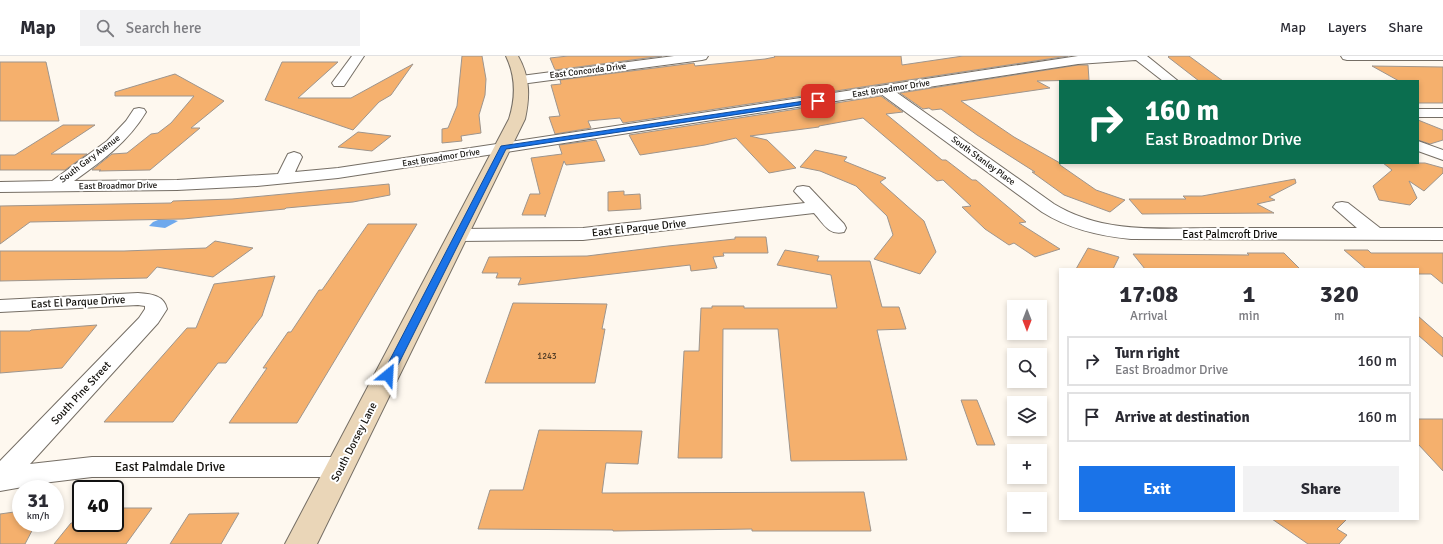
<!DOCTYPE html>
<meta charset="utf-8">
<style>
body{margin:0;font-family:Signika,sans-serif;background:#f2f2f3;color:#2b2b33;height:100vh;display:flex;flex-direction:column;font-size:15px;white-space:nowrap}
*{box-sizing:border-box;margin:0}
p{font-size:13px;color:#7c7c81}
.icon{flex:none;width:22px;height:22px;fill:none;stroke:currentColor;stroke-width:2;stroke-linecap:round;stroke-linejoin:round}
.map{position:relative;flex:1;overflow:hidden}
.sheet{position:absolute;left:1059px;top:212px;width:360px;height:252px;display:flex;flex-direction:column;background:#fff;border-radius:0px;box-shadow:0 2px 6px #0003}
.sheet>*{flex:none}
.hud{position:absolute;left:1059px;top:24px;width:360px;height:84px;border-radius:0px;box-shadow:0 2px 6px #0003;background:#0b6e4f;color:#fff;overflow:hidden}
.needle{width:26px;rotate:180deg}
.buttons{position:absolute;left:1007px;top:244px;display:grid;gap:8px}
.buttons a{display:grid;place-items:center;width:40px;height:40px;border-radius:0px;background:#fff;box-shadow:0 2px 6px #0003;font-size:20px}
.speed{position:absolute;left:12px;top:424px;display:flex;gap:8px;font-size:20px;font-weight:700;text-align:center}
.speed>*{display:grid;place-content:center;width:52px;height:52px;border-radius:50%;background:#fff;box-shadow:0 2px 6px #0003;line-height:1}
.speed small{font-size:10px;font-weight:400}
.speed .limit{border:2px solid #111;border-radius:6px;background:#fff;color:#111}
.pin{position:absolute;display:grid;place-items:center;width:34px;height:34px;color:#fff;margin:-17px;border-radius:8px;box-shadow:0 2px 6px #0006}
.me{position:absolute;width:44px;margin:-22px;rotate:27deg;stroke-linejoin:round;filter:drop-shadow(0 0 3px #0008)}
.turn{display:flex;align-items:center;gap:14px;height:84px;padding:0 20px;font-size:18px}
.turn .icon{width:52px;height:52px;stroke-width:2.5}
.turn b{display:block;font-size:28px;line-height:34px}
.eta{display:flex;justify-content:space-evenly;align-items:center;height:68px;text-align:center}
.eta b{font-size:24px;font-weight:800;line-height:28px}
.primary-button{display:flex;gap:8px;margin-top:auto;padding:8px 20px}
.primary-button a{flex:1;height:46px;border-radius:0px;background:#1a73e8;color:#fff;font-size:16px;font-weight:800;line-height:46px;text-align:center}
.primary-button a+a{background:#f2f2f3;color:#2b2b33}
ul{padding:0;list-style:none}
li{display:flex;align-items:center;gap:12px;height:50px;margin:0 8px 6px;padding:0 12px;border:2px solid #e1e1e2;border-radius:0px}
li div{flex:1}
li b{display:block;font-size:15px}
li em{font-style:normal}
header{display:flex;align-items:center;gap:24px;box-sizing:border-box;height:56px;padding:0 20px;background:#fff;border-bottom:1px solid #e1e1e2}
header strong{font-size:19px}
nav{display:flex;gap:22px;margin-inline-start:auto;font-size:14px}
.search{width:280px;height:36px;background:#f2f2f3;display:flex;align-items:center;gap:10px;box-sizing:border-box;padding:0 14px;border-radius:0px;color:#7c7c81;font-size:15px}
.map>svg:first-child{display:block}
.water{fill:#6fa9ed}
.building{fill:#f5b06d;stroke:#9e958d}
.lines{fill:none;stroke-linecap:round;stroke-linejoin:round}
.street-casing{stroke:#756e65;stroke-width:2}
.secondary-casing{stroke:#756e65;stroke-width:2}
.street{fill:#fff;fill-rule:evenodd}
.secondary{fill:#ead6b8;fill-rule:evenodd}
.route{fill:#1a73e8;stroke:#114b97}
.labels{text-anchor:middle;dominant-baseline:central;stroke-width:4;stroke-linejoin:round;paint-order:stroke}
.far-street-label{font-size:9px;fill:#12100c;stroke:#fff}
.number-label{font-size:9px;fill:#4b3824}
.street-label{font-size:11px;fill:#12100c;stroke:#fff}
.near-street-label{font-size:13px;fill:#12100c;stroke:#fff}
</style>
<header>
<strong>Map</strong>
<div class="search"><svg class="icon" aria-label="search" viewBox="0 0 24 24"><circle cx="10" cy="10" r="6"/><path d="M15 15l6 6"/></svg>Search here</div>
<nav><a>Map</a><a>Layers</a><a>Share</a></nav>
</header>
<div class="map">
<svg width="1443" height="488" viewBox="0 0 1443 488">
<rect width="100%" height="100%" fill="#fef8ef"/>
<!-- water -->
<polygon class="water" points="158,164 174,164 178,165 165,172 149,170 153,166"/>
<!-- building -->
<g class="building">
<polygon points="462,0 482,0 486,23 485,39 479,59 481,77 461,80 462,85 442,87 442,73 448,72 457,50"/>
<polygon points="568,0 662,0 555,14 550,2"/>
<polygon points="774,0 901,0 902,9 963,0 1068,0 623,67 620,62 588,65 591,72 555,78 549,61 560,60 551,29 561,28 560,24 694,7 695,10 765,3 775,1"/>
<polygon points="1169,0 1189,0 1223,25 1199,25 1168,1"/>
<polygon points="0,6 46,6 59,65 0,65"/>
<polygon points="282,6 338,6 298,42 351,42 413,8 391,39 379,46 353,74 265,44"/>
<polygon points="1078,9 1088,9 1089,24 1037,25 1050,32 961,45 1014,81 1060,107 1060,109 1096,134 1125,144 1110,156 1064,139 1032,116 1035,116 977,79 941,53 932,54 929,52 923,53 900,37"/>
<polygon points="1372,10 1443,11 1443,47 1418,47 1418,25 1399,25"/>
<polygon points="175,18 224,45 191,72 200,72 150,114 99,115 101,114 92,114 112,98 127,97 151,78 158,77 171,67 194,40 115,40 115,36"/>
<polygon points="881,40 903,56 886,58 942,104 946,104 972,124 976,124 1026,166 1019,167 1060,193 1035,201 1014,187 1009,189 985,173 962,151 971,150 943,124 937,125 863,62 819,70 819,71 750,80 767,84 796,112 769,117 736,82 705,89 640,99 629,79"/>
<polygon points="1418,64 1443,74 1443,84 1430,88 1418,84"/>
<polygon points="63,69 95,69 51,98 87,98 65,114 0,114 0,99 15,99"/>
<polygon points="358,76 391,80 372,95 338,91"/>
<polygon points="596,84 605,105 566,109 564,105 545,161 545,159 522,159 530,138 540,138 531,102 562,98 559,89"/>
<polygon points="815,94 847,101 844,105 886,122 880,126 924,165 936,196 920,218 874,203 893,179 887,160 856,130 820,115 800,111"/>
<polygon points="1383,107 1425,107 1443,112 1443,117 1424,135 1409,125 1417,142 1410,149 1379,144 1373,130 1392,114"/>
<polygon points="1295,123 1296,127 1269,141 1275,144 1257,148 1274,157 1142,158 1129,143 1186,143 1183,140 1202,140"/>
<polygon points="389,128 390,139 353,146 286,152 285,153 183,163 30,166 0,188 0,150 171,147 173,145 232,143"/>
<polygon points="624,135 624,139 640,138 641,153 608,155 608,136"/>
<polygon points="368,168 417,168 297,367 229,367 267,312 263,312 288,276 291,276 319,234 322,234"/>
<polygon points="735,181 766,181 768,197 723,197 724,200 713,201 717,212 691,215 690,209 518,229 521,222 496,222 498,217 482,217 489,201 587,200 668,190 735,183"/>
<polygon points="215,185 253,192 213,221 157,211 147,222 0,225 0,195 124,195 206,192"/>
<polygon points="1088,192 1119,201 1113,213 1076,213"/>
<polygon points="785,194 819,200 817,205 870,205 882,251 899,251 906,273 877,274 907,404 791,405 778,273 723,273 722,402 678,402 684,295 699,295 701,252 712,252 712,250 744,250 744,252 837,252 831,219 777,209"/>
<polygon points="1344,194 1368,194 1371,197 1443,197 1443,228 1431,218 1418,218 1418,213 1366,213"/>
<polygon points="1247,197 1284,197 1300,213 1145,213 1133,198 1249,199"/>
<polygon points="275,220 262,260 226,307 218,307 173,366 104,366 187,272 196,272 214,228"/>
<polygon points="513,247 607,248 602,273 605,273 595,327 485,327"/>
<polygon points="1418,260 1443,282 1443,301 1418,279"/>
<polygon points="97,269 62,312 0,317 0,275 30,275 31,274"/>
<polygon points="961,344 977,344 995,389 977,389"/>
<polygon points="1418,363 1443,363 1443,415 1418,388"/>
<polygon points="539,374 642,375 638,408 606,407 602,437 864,436 871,475 752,475 752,473 613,475 613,474 478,473 490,434 523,434"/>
<polygon points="115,452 152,452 126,488 54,488 71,467 115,467"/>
<polygon points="21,455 21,467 36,467 25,488 0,488 0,458"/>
<polygon points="239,457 221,488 170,488 189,458"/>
<polygon points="1272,463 1347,463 1337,473 1347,479 1339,488 1308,488"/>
</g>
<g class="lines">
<!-- street casing -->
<g class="street-casing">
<g id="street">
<polygon points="352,0 364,0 344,30 334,30 332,27"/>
<polygon points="674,0 708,0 706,3 702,4 521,28 516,27 514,24 516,21 521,20"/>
<path d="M1078 0H1147L1178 25H1163L1136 4 1078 8 896 36 1054 148C1105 179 1163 172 1220 172 1266 172 1312 172 1357 172L1333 151 1336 147 1342 146 1348 147 1380 172H1443V184L1131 183C1099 180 1069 173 1042 156L881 38 338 122 257 130 177 134 0 136V126L52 125 107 85 126 65 134 53 139 52 144 53 146 56C128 86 102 105 74 125L177 124 278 118 288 98 294 96 300 98 302 101 295 116 338 112Z"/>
<polygon points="1341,0 1443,0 1443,4 1347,4 1343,3"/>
<rect x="1418" y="53" width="25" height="8"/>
<polygon points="1418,85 1443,94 1443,104 1418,95"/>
<path d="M803 130 809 131 844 168 846 172 844 176C829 180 823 167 814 157L583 184 459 185 452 183 450 179 452 175 459 173 583 172 805 147 794 135 797 131Z"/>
<path d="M138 237C151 238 164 239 167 253L158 267 30 408 92 401H340L350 404 353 411 350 418 340 421H92L51 426 0 435V405L139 262 145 253V250L138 249 0 256V244Z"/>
</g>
</g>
<!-- secondary casing -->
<g class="secondary-casing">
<path id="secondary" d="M506 0H518C530 21 530 40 525 63L317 488H285L509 63C516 41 516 21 506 0Z"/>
</g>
<!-- street -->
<use href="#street" class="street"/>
<!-- secondary -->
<use href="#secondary" class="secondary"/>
</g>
<!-- route -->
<polygon class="route" points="818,43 821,45 820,46 506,93 393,319 391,322 384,322 382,319 501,90"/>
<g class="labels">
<!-- far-street labels -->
<g class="far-street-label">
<text transform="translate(588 15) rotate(-7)">East Concorda Drive</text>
<text transform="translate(891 33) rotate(-9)">East Broadmor Drive</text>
<text transform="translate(441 102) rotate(-9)">East Broadmor Drive</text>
<text transform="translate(90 103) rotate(-37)">South Gary Avenue</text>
<text transform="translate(983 105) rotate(36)">South Stanley Place</text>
<text transform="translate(118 130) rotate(-1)">East Broadmor Drive</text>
</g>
<!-- number labels -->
<g class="number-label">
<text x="547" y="300">1243</text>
</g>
<!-- street labels -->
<g class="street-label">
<text transform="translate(639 172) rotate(-6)">East El Parque Drive</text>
<text x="1230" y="178">East Palmcroft Drive</text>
<text transform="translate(78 246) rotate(-3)">East El Parque Drive</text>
<text transform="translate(81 337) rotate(-47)">South Pine Street</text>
<text transform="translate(354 386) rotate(-63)">South Dorsey Lane</text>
</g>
<!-- near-street labels -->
<g class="near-street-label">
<text x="170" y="411">East Palmdale Drive</text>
</g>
</g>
</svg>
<div class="buttons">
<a><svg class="needle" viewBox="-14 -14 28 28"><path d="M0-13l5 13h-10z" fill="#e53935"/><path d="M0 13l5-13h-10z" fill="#7c7c81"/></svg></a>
<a><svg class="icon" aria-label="search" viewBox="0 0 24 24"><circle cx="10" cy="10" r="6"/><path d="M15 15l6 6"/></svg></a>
<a><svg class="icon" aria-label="layers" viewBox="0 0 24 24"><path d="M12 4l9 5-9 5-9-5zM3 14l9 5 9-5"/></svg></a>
<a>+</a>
<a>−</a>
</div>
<div class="speed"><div>31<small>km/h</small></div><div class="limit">40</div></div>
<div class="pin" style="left:818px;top:45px;background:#d93025"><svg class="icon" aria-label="arrive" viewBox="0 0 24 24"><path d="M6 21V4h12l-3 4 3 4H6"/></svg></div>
<svg class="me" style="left:388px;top:319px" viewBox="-20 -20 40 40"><path d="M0-17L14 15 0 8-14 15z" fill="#1a73e8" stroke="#fff" stroke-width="4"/></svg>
<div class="hud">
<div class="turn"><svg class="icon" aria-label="right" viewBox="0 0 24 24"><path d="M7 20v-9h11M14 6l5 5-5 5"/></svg><div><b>160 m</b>East Broadmor Drive</div></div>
</div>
<section class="sheet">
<div class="eta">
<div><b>17:08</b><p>Arrival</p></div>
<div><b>1</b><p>min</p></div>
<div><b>320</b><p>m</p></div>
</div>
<ul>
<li><svg class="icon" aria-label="right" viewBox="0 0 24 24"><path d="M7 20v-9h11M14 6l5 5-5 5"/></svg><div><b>Turn right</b><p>East Broadmor Drive</p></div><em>160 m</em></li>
<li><svg class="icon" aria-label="arrive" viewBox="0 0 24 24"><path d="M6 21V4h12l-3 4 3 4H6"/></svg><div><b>Arrive at destination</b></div><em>160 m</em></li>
</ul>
<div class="primary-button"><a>Exit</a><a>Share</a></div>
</section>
</div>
